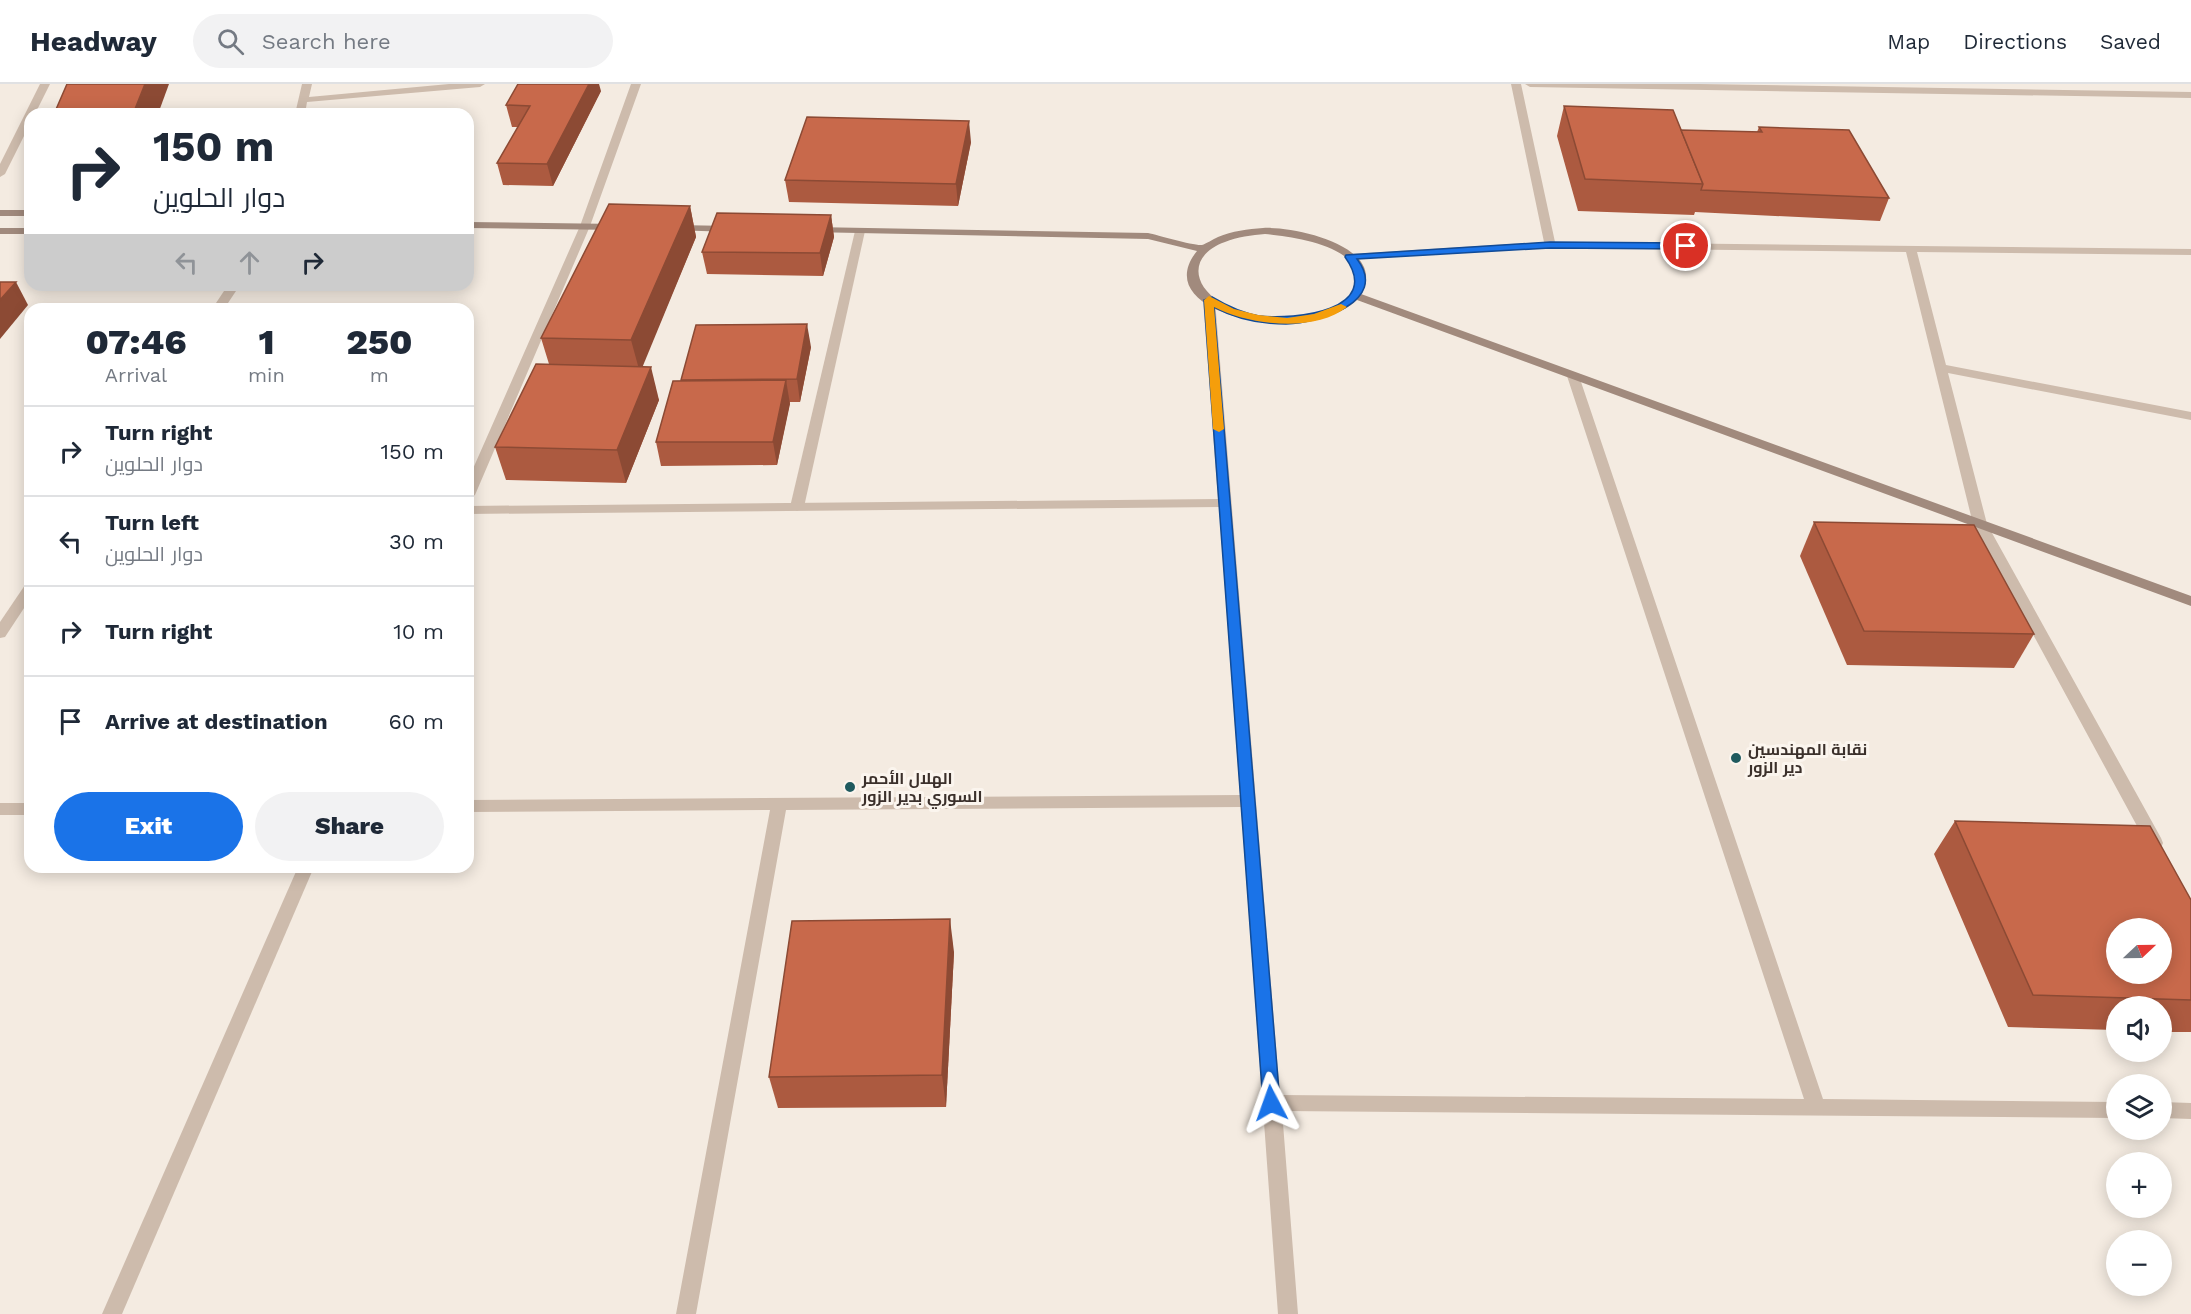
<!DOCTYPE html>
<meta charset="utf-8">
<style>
body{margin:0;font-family:"Work Sans",Cairo,sans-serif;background:#f2f2f3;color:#1f2937;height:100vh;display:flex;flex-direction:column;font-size:22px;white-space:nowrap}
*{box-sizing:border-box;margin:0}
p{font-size:20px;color:#747a83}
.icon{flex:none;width:33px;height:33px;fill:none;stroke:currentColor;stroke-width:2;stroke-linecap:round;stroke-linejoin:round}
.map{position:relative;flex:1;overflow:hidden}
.panel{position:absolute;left:24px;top:219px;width:450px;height:570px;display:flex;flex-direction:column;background:#fff;border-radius:18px;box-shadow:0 3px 15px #0003}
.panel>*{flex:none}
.hud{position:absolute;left:24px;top:24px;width:450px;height:183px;border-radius:18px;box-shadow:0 3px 15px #0003;background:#fff;color:#1f2937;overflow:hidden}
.needle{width:39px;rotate:68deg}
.buttons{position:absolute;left:2106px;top:834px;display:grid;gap:12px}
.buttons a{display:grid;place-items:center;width:66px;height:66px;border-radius:50%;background:#fff;box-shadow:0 3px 15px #0003;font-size:30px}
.pin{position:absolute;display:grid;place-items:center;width:51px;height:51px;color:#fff;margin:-26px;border:3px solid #fff;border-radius:50%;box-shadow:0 2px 6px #0007}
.me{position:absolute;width:66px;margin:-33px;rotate:356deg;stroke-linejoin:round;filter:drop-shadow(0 0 4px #0008)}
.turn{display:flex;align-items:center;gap:21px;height:126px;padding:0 30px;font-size:27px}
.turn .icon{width:78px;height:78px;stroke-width:2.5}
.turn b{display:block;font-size:42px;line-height:51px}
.lanes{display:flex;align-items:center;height:57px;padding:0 30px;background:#0003;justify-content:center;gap:30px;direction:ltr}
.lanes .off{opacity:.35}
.eta{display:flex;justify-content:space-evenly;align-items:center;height:102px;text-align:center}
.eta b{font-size:36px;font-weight:800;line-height:42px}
.action{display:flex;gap:12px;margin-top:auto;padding:12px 30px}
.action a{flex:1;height:69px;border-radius:36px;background:#1a73e8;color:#fff;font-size:24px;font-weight:800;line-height:69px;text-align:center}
.action a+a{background:#f2f2f3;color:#1f2937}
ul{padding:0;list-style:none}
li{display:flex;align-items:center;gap:18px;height:90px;padding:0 30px;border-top:2px solid #e0e1e3}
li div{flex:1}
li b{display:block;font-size:22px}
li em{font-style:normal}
header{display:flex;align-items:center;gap:36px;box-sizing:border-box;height:84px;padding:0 30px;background:#fff;border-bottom:2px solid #e0e1e3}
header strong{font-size:28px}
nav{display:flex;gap:33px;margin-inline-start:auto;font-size:21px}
.search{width:420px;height:54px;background:#f2f2f3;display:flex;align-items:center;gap:15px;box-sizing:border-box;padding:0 21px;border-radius:33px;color:#747a83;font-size:22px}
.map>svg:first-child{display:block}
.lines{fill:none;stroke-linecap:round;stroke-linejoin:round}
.lane{fill:#cdbbac;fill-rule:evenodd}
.street{fill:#cdbbac;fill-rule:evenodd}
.secondary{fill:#a18a7d;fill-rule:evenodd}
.wall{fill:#ac5a40}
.shaded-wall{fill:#8c4a34}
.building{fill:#c8694b;stroke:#8c4a34;stroke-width:1.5;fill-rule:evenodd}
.route{fill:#1a73e8;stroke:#114b97;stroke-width:1.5}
.slow{fill:#f59e0b}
.poi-dot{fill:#1f5a5e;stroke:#fbf5ee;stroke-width:2}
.labels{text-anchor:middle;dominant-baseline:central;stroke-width:6;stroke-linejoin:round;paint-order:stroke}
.poi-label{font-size:16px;font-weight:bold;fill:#3b302b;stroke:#fbf5ee;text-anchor:start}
</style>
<header>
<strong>Headway</strong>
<div class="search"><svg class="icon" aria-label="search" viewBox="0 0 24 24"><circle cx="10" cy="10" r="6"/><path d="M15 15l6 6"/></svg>Search here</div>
<nav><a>Map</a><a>Directions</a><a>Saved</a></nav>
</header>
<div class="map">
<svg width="2191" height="1230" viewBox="0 0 2191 1230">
<rect width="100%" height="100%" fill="#f4ebe1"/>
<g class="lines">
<!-- lane -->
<polygon class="lane" points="860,144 865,147 804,423 797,427 790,423 855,147"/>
<!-- street -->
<g class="street">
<polygon points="40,0 50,0 35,30 30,30 30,40 5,90 0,93 0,80"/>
<polygon points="302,0 312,0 309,13 449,0 485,0 480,3 307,18 305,30 295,30"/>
<polygon points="631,0 641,0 590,142 475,411 468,415 468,396 580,142"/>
<polygon points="1511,0 1521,0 1555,158 2191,165 2191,171 1917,168 1946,281 2191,328 2191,336 1948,289 1987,440 2161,754 2163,759 2161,764 2155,765 2149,764 1973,440 1906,168 1550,164 1346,175 1346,171 1350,170 1544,158"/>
<polygon points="1525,0 1699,0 2191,8 2191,14 1530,3"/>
<polygon points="228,201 240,201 224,225 212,225"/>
<polygon points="1209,213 1215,216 1280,1011 1804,1015 1567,292 1573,288 1579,292 1823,1015 2116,1018 2116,1034 1282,1027 1298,1230 1278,1230 1241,723 786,726 696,1230 676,1230 770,726 468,728 468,716 1240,711 1219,423 468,430 468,422 1218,415 1203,216"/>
<polygon points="30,499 30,515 5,553 0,554 0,538 25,501"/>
<rect x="0" y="719" width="30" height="12"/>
<polygon points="298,783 314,783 122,1230 102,1230"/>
<polygon points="2162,1018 2191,1019 2191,1035 2162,1034"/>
</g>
<!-- secondary -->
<g class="secondary">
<rect x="0" y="126" width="30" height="6"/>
<polygon points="468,138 618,140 623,143 618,146 468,144"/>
<polygon points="675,141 732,142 737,145 732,148 671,146 671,142"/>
<path d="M813 143 1148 149C1158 151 1194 162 1202 161 1206 160 1213 155 1218 153 1232 147 1248 145 1263 144 1294 142 1389 162 1361 210L2191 512V522L1357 216C1307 263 1145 231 1197 167L1148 155 809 148V144ZM1265 150C1287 152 1361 161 1355 195 1354 201 1353 207 1349 212 1322 242 1251 237 1220 218 1190 199 1191 170 1225 158 1237 153 1252 151 1265 150Z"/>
<rect x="0" y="144" width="30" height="6"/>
</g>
</g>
<!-- wall -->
<g class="wall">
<polygon points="601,7 553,102 503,101 497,79 518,43 512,43 506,21"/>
<polygon points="1564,22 1681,46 1757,48 1759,43 1889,114 1880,137 1695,128 1694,131 1578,127 1557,52"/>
<polygon points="971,58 958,122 789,118 785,96"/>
<polygon points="690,122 696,153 642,282 659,316 626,399 506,396 495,363 549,280 541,254"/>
<polygon points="831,131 834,153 823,192 707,190 702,168"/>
<polygon points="811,263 800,318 790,318 777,381 661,382 656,358 681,297 681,296"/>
<polygon points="1814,438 2034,550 2014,584 1847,581 1800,472"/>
<polygon points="1955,737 2191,816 2191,948 2162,948 2162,922 2116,922 2116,946 2008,943 1934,770"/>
<polygon points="954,868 946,1023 778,1024 769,993"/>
</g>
<!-- shaded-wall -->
<g class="shaded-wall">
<polygon points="145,0 169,0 158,30 133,30"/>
<polygon points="589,0 599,0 601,7 553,102 547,80"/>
<polygon points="969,37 971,58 958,122 956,100"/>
<polygon points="690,122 696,153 640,289 631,256"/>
<polygon points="831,131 834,153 823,192 820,169"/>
<polygon points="16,198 28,221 0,255 0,216"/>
<polygon points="807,240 811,263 800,318 797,295"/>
<polygon points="651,283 659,316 626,399 617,366"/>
<polygon points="786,296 790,320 777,381 773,358"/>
<polygon points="950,835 954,868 946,1023 942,991"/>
</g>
<!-- building -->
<g class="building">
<polygon points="67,0 145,0 133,30 54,30"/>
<polygon points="518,0 589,0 547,80 497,79 530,22 506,21"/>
<polygon points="1564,22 1673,26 1703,100 1585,95"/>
<polygon points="807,33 969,37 956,100 785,96"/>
<polygon points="1759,43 1849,46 1889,114 1701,106 1703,100 1681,46 1762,48"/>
<polygon points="609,120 690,122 631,256 541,254"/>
<polygon points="717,129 831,131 820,169 702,168"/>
<polygon points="0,198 16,198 0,216"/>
<polygon points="807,240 797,295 681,296 696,241"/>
<polygon points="536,280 651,283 617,366 495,363"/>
<polygon points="786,296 773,358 656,358 673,297"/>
<polygon points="1814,438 1974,441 2034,550 1864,547"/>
<path d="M1955 737 2150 742 2191 816V916L2033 911ZM2116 844H2162V890H2116Z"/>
<polygon points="950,835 942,991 769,993 792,837"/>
</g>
<!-- route -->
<path class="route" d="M1550 158 1686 159 1690 162 1686 165 1550 164 1357 175C1390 218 1318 239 1286 240 1262 240 1236 235 1214 223L1280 1019 1277 1025 1271 1027 1265 1025 1263 1019 1204 216 1212 213C1227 222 1242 229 1259 232 1295 236 1384 227 1345 173L1346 171Z"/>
<!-- slow -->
<path class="slow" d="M1209 212 1234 225 1258 231 1287 234 1314 230 1341 220 1347 223C1315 249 1248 241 1214 223L1224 345 1219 348 1213 345 1204 216Z"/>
<!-- markers -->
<g class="poi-dot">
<circle cx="1736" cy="674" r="6"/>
<circle cx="850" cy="703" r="6"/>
</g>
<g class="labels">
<!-- poi labels -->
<g class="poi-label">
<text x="1748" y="665">نقابة المهندسين<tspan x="1748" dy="18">دير الزور</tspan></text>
<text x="862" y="694">الهلال الأحمر<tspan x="862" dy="18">السوري بدير الزور</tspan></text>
</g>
</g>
</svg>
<div class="buttons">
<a><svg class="needle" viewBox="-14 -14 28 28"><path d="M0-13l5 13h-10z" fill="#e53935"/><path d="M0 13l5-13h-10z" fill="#747a83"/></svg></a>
<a><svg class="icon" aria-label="sound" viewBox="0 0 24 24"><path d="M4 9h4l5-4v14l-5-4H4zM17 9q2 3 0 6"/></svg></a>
<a><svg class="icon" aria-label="layers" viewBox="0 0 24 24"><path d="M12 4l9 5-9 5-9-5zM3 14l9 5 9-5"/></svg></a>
<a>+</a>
<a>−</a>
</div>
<div class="pin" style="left:1686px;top:162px;background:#d93025"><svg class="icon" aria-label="arrive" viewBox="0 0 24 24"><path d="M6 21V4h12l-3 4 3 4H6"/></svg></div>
<svg class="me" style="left:1271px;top:1019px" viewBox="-20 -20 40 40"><path d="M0-17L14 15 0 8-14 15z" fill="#1a73e8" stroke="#fff" stroke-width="4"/></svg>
<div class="hud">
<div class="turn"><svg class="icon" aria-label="right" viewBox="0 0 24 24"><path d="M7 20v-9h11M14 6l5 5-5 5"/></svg><div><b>150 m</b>دوار الحلوين</div></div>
<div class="lanes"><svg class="icon off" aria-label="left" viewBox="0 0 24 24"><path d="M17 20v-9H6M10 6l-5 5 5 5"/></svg><svg class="icon off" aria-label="ahead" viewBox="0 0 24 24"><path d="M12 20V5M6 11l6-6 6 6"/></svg><svg class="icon" aria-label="right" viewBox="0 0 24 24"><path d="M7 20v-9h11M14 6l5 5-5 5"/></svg></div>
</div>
<section class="panel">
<div class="eta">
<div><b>07:46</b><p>Arrival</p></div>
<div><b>1</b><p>min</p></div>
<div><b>250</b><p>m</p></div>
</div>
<ul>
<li><svg class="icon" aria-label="right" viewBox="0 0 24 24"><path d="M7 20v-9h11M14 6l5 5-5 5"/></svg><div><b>Turn right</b><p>دوار الحلوين</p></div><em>150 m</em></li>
<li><svg class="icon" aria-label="left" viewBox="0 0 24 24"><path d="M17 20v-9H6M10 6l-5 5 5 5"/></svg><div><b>Turn left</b><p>دوار الحلوين</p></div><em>30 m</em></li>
<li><svg class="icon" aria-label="right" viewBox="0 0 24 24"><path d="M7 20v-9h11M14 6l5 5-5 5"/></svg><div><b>Turn right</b></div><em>10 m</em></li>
<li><svg class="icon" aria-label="arrive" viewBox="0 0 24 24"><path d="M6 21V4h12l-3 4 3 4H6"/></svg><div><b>Arrive at destination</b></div><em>60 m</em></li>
</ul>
<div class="action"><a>Exit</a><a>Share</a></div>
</section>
</div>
